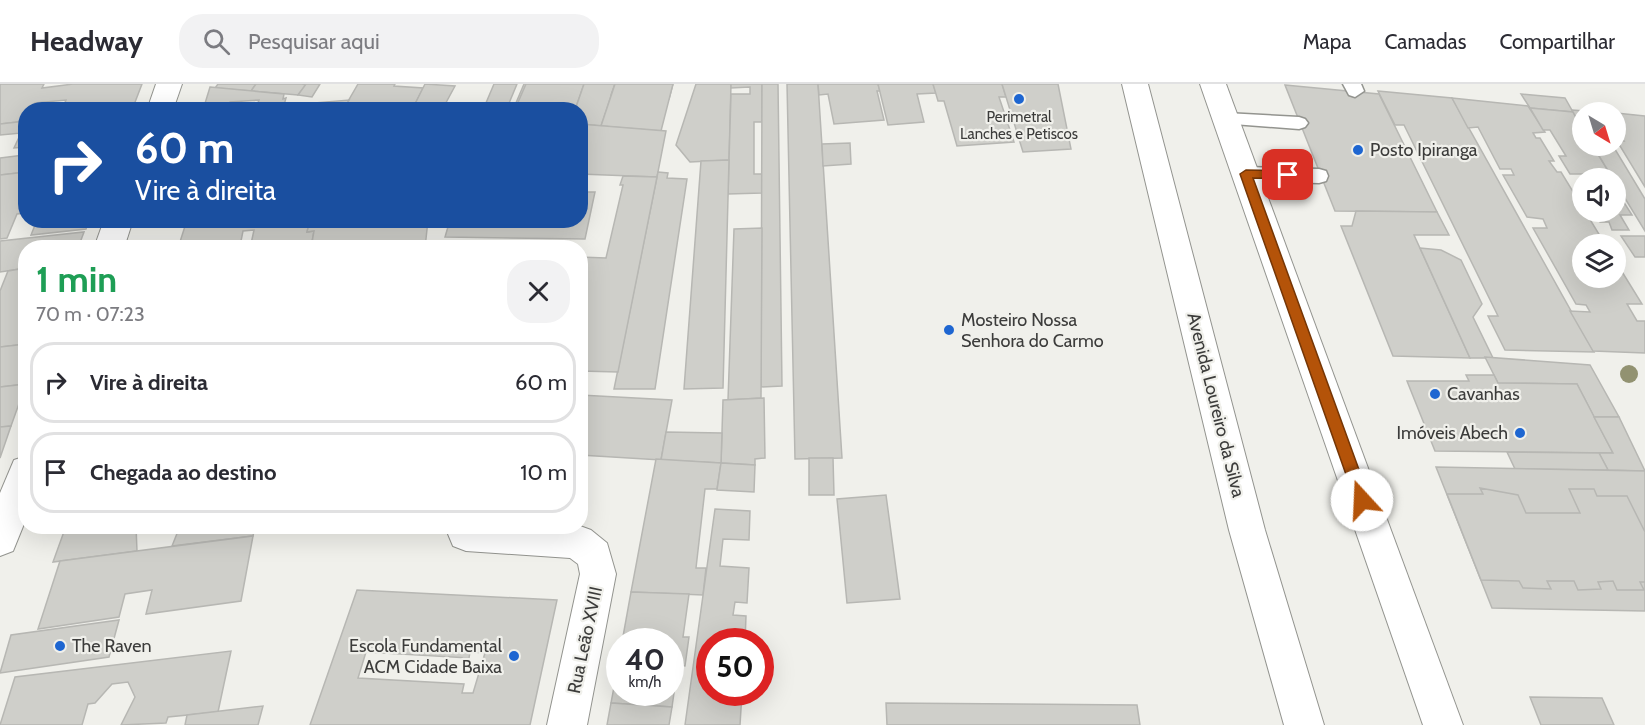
<!DOCTYPE html>
<html lang="pt">
<meta charset="utf-8">
<style>
body{margin:0;font-family:Cabin,sans-serif;background:#f2f2f3;color:#2b2b33;height:100vh;display:flex;flex-direction:column;font-size:22px;white-space:nowrap}
*{box-sizing:border-box;margin:0}
p{font-size:20px;color:#7c7c81}
.icon{flex:none;width:33px;height:33px;fill:none;stroke:currentColor;stroke-width:2;stroke-linecap:round;stroke-linejoin:round}
.map{position:relative;flex:1;overflow:hidden}
.sheet{position:absolute;left:18px;top:156px;width:570px;height:294px;display:flex;flex-direction:column;background:#fff;border-radius:24px;box-shadow:0 6px 24px #0002}
.sheet>*{flex:none}
.top-card{position:absolute;left:18px;top:18px;width:570px;height:126px;border-radius:24px;box-shadow:0 6px 24px #0002;background:#1a4fa0;color:#fff;overflow:hidden}
.needle{width:39px;rotate:142deg}
.controls{position:absolute;left:1572px;top:18px;display:grid;gap:12px}
.controls a{display:grid;place-items:center;width:54px;height:54px;border-radius:50%;background:#fff;box-shadow:0 6px 24px #0002;font-size:30px}
.speed{position:absolute;left:606px;top:544px;display:flex;gap:12px;font-size:30px;font-weight:700;text-align:center}
.speed>*{display:grid;place-content:center;width:78px;height:78px;border-radius:50%;background:#fff;box-shadow:0 6px 24px #0002;line-height:1}
.speed small{font-size:15px;font-weight:400}
.speed .limit{border:9px solid #d22;background:#fff;color:#111}
.pin{position:absolute;display:grid;place-items:center;width:51px;height:51px;color:#fff;margin:-26px;border-radius:12px;box-shadow:0 3px 9px #0006}
.me{position:absolute;width:66px;margin:-33px;rotate:340deg;stroke-linejoin:round;filter:drop-shadow(0 0 4px #0008)}
.turn{display:flex;align-items:center;gap:21px;height:126px;padding:0 18px;font-size:27px}
.turn .icon{width:78px;height:78px;stroke-width:2.5}
.turn b{display:block;font-size:42px;line-height:51px}
.round{display:grid;place-items:center;flex:none;width:63px;height:63px;border-radius:24px;background:#f2f2f3}
.headline{display:flex;align-items:center;justify-content:space-between;height:102px;padding:0 18px}
h1{font-size:36px;font-weight:700;line-height:45px;color:#1e9e55}
ul{padding:0;list-style:none}
li{display:flex;align-items:center;gap:18px;height:81px;margin:0 12px 9px;padding:0 6px;border:3px solid #e1e1e2;border-radius:24px}
li div{flex:1}
li b{display:block;font-size:22px}
li em{font-style:normal}
header{display:flex;align-items:center;gap:36px;box-sizing:border-box;height:84px;padding:0 30px;background:#fff;border-bottom:2px solid #e1e1e2}
header strong{font-size:28px}
nav{display:flex;gap:33px;margin-inline-start:auto;font-size:21px}
.search{width:420px;height:54px;background:#f2f2f3;display:flex;align-items:center;gap:15px;box-sizing:border-box;padding:0 21px;border-radius:24px;color:#7c7c81;font-size:22px}
.map>svg:first-child{display:block}
.building{fill:#cfcfca;stroke:#b7b7b3;stroke-width:1.5;fill-rule:evenodd}
.lines{fill:none;stroke-linecap:round;stroke-linejoin:round}
.lane-casing{stroke:#93948f;stroke-width:3}
.street-casing{stroke:#93948f;stroke-width:2}
.secondary-casing{stroke:#93948f;stroke-width:2}
.lane{fill:#fff;fill-rule:evenodd}
.street{fill:#fff;fill-rule:evenodd}
.secondary{fill:#fff;fill-rule:evenodd}
.tree{fill:#929271}
.route{fill:#b45309;stroke:#753606;stroke-width:1.5}
.poi-dot{fill:#1e66d1;stroke:#f0f0eb;stroke-width:2}
.labels{text-anchor:middle;dominant-baseline:central;stroke-width:4.5;stroke-linejoin:round;paint-order:stroke}
.far-poi-label{font-size:15px;fill:#3c3c3b;stroke:#f0f0eb}
.poi-label{font-size:18px;fill:#3c3c3b;stroke:#f0f0eb;text-anchor:start}
.street-label{font-size:18px;fill:#3c3c3b;stroke:#f0f0eb}
</style>
<header>
<strong>Headway</strong>
<div class="search"><svg class="icon" aria-label="search" viewBox="0 0 24 24"><circle cx="10" cy="10" r="6"/><path d="M15 15l6 6"/></svg>Pesquisar aqui</div>
<nav><a>Mapa</a><a>Camadas</a><a>Compartilhar</a></nav>
</header>
<div class="map">
<svg width="1645" height="641" viewBox="0 0 1645 641">
<rect width="100%" height="100%" fill="#f0f0eb"/>
<!-- building -->
<g class="building">
<polygon points="0,0 44,0 42,4 73,0 142,0 132,26 62,26 66,16 35,19 32,26 26,26 26,37 0,40"/>
<polygon points="218,0 256,0 251,7 215,4"/>
<polygon points="256,0 302,0 306,1 298,11 251,7"/>
<polygon points="320,0 312,13 298,11 306,0"/>
<polygon points="358,0 395,0 394,2 423,4 412,26 343,26"/>
<polygon points="425,0 455,2 442,26 412,26"/>
<polygon points="494,0 517,0 507,24 513,26 483,26"/>
<polygon points="524,0 584,0 575,26 513,26"/>
<polygon points="526,0 584,0 575,26 516,23"/>
<polygon points="584,0 615,0 601,42 580,40 580,26 575,26"/>
<polygon points="615,0 673,0 669,15 611,11"/>
<polygon points="615,0 673,0 661,47 601,42"/>
<polygon points="696,0 731,0 729,76 690,78 676,61"/>
<polygon points="731,0 762,0 762,38 754,38 754,90 762,90 762,109 728,110 731,10 750,10 750,3 731,4"/>
<polygon points="762,0 778,0 782,302 761,303"/>
<polygon points="787,0 818,0 842,374 795,375"/>
<polygon points="818,0 878,0 880,7 877,7 884,36 834,40 828,10 819,11"/>
<polygon points="878,0 933,0 936,9 917,10 924,38 888,41"/>
<polygon points="933,0 1002,0 1006,13 999,13 1014,58 957,62 944,17 938,17"/>
<polygon points="1002,0 1058,0 1071,65 1023,68"/>
<polygon points="1285,1 1379,10 1437,128 1335,127"/>
<polygon points="210,3 284,10 283,15 286,14 284,21 256,24 259,16 230,18 227,26 203,26"/>
<polygon points="1378,7 1452,14 1594,268 1505,266 1488,232 1498,232 1404,41 1395,41"/>
<polygon points="1521,10 1565,14 1573,28 1530,24"/>
<polygon points="1452,14 1528,22 1545,48 1533,49 1536,54 1540,54 1554,77 1549,77 1557,88 1561,88 1605,160 1582,160 1582,194 1616,194 1616,178 1642,220 1627,220 1637,237 1645,237 1645,269 1593,267 1570,227 1590,228 1586,221 1576,220 1533,144 1547,144 1543,135 1527,133 1503,91 1514,91 1511,85 1500,85 1478,43 1468,44"/>
<polygon points="349,16 346,21 336,22 335,26 231,26"/>
<polygon points="1530,24 1573,28 1582,44 1582,62 1593,62 1610,90 1570,90 1559,72 1566,72 1550,46 1543,46"/>
<polygon points="1572,26 1599,28 1582,28 1582,44"/>
<polygon points="1616,29 1645,32 1645,103 1617,57 1624,57 1621,53 1616,52"/>
<polygon points="26,37 26,63 14,64 21,49 0,51 0,40"/>
<polygon points="580,40 666,47 657,93 580,90"/>
<polygon points="1616,54 1620,62 1613,62 1645,115 1645,147 1593,62 1616,62"/>
<polygon points="850,59 851,80 823,82 822,60"/>
<polygon points="26,68 26,88 0,91 0,74 24,71"/>
<polygon points="729,76 723,304 684,305 701,77"/>
<polygon points="26,88 26,129 17,130 7,154 0,155 0,91"/>
<polygon points="658,88 668,89 667,94 687,95 655,305 614,305"/>
<polygon points="623,92 657,93 618,288 580,287 580,173 606,174 623,101 620,101"/>
<polygon points="1616,106 1632,131 1620,131 1629,146 1612,146 1609,138 1600,138 1594,128 1616,128"/>
<polygon points="580,108 595,108 585,155 445,153 450,136 580,136"/>
<polygon points="1356,127 1437,128 1449,151 1414,151 1470,274 1393,272 1341,142 1352,142"/>
<polygon points="37,136 89,136 86,145 31,151"/>
<path d="M187 136H310L307 148 314 147 311 164H178ZM254 146 251 160 240 162 243 147Z"/>
<polygon points="310,136 428,136 425,164 311,164 314,147 307,148"/>
<polygon points="762,144 761,314 728,316 734,145"/>
<polygon points="84,148 78,164 26,164 26,184 0,188 0,157"/>
<polygon points="1621,152 1645,152 1645,173 1635,173"/>
<polygon points="1420,164 1441,166 1461,176 1482,220 1473,233 1493,274 1470,274"/>
<polygon points="26,184 26,260 0,263 0,207 8,187"/>
<polygon points="26,260 26,300 0,303 0,263"/>
<polygon points="1485,273 1590,281 1619,333 1594,333 1577,300 1498,299"/>
<polygon points="1466,291 1494,291 1498,299 1577,300 1613,369 1435,367 1407,297 1469,297"/>
<polygon points="26,300 11,342 0,343 0,303"/>
<polygon points="580,311 672,316 661,376 580,371"/>
<polygon points="764,314 765,374 755,375 755,381 721,379 723,316"/>
<polygon points="1594,333 1619,333 1645,387 1608,386 1599,369 1613,369"/>
<polygon points="11,342 0,374 0,343"/>
<polygon points="666,348 722,349 721,379 661,376"/>
<polygon points="1507,368 1599,369 1608,386 1515,385"/>
<polygon points="809,374 833,374 834,411 809,411"/>
<polygon points="656,375 721,379 717,405 705,405 696,484 706,484 703,511 631,508"/>
<polygon points="721,379 755,381 754,408 717,406"/>
<polygon points="1436,383 1645,387 1645,527 1492,524"/>
<polygon points="1480,404 1518,411 1526,429 1580,429 1569,405 1594,405 1597,412 1627,412 1645,448 1645,498 1640,498 1644,506 1617,506 1613,497 1598,498 1601,505 1578,506 1574,497 1547,497 1551,505 1523,504 1519,497 1481,496 1447,410 1483,410"/>
<polygon points="886,411 900,515 847,519 837,415"/>
<polygon points="715,425 750,427 749,456 723,455 720,482 749,484 747,519 735,518 733,531 746,532 745,558 710,558 707,598 710,598 710,609 742,609 740,641 685,641"/>
<polygon points="66,442 136,442 137,467 53,478"/>
<polygon points="180,442 255,442 253,452 172,462"/>
<polygon points="253,452 241,517 146,530 152,506 125,510 119,533 38,545 60,477"/>
<path d="M357 506 557 516 530 641H310ZM366 568 469 574 470 568 485 569 473 609H462L464 600 358 594Z"/>
<polygon points="631,508 689,510 683,553 689,553 685,582 678,581 672,623 611,619 620,571 620,609 670,609 670,558 622,558"/>
<polygon points="119,536 109,573 0,589 11,551"/>
<polygon points="231,567 218,628 168,633 166,639 121,641 135,613 128,598 112,600 95,619 88,620 82,641 0,641 15,593"/>
<polygon points="1530,613 1602,614 1614,641 1541,641"/>
<polygon points="611,619 672,623 669,641 607,641"/>
<polygon points="886,619 1137,621 1140,641 887,641"/>
<polygon points="263,622 258,641 185,641 187,631"/>
</g>
<g class="lines">
<!-- lane casing -->
<g class="lane-casing">
<g id="lane">
<polygon points="1343,0 1361,0 1364,7 1355,13 1349,11"/>
<polygon points="1226,29 1299,33 1305,35 1308,39 1305,43 1299,45 1220,39 1217,35 1220,31"/>
<polygon points="1246,83 1319,85 1326,87 1328,92 1326,97 1319,99 1246,97 1239,95 1237,90 1239,85"/>
</g>
</g>
<!-- street casing -->
<g class="street-casing">
<g id="street">
<polygon points="156,0 182,0 173,26 147,26"/>
<polygon points="104,136 133,136 124,164 94,164"/>
<polygon points="26,372 26,435 13,467 0,472 0,409 14,376"/>
<polygon points="451,442 580,442 591,446 607,459 616,490 587,641 547,641 580,490 578,480 570,474 466,467 453,462 448,450"/>
</g>
</g>
<!-- secondary casing -->
<g class="secondary-casing">
<g id="secondary">
<polygon points="1122,0 1148,0 1265,446 1324,641 1284,641 1229,446"/>
<polygon points="1200,0 1226,0 1463,641 1423,641"/>
</g>
</g>
<!-- lane -->
<use href="#lane" class="lane"/>
<!-- street -->
<use href="#street" class="street"/>
<!-- secondary -->
<use href="#secondary" class="secondary"/>
</g>
<!-- trees -->
<circle class="tree" cx="1629" cy="290" r="9"/>
<!-- route -->
<polygon class="route" points="1246,86 1288,87 1294,91 1288,95 1253,94 1370,416 1362,422 1355,416 1240,90"/>
<!-- markers -->
<g class="poi-dot">
<circle cx="1019" cy="15" r="6"/>
<circle cx="1358" cy="66" r="6"/>
<circle cx="949" cy="246" r="6"/>
<circle cx="1435" cy="310" r="6"/>
<circle cx="1520" cy="349" r="6"/>
<circle cx="60" cy="562" r="6"/>
<circle cx="514" cy="572" r="6"/>
</g>
<g class="labels">
<!-- far-poi labels -->
<g class="far-poi-label">
<text x="1019" y="33">Perimetral<tspan x="1019" dy="17">Lanches e Petiscos</tspan></text>
</g>
<!-- poi labels -->
<g class="poi-label">
<text x="1370" y="66">Posto Ipiranga</text>
<text x="961" y="236">Mosteiro Nossa<tspan x="961" dy="21">Senhora do Carmo</tspan></text>
<text x="1447" y="310">Cavanhas</text>
<text x="1508" y="349" text-anchor="end">Imóveis Abech</text>
<text x="72" y="562">The Raven</text>
<text x="502" y="562" text-anchor="end">Escola Fundamental<tspan x="502" dy="21">ACM Cidade Baixa</tspan></text>
</g>
<!-- street labels -->
<g class="street-label">
<text transform="translate(1216 321) rotate(76)">Avenida Loureiro da Silva</text>
<text transform="translate(585 556) rotate(-78)">Rua Leão XVIII</text>
</g>
</g>
</svg>
<div class="controls">
<a><svg class="needle" viewBox="-14 -14 28 28"><path d="M0-13l5 13h-10z" fill="#e53935"/><path d="M0 13l5-13h-10z" fill="#7c7c81"/></svg></a>
<a><svg class="icon" aria-label="sound" viewBox="0 0 24 24"><path d="M4 9h4l5-4v14l-5-4H4zM17 9q2 3 0 6"/></svg></a>
<a><svg class="icon" aria-label="layers" viewBox="0 0 24 24"><path d="M12 4l9 5-9 5-9-5zM3 14l9 5 9-5"/></svg></a>
</div>
<div class="speed"><div>40<small>km/h</small></div><div class="limit">50</div></div>
<div class="pin" style="left:1288px;top:91px;background:#d93025"><svg class="icon" aria-label="arrive" viewBox="0 0 24 24"><path d="M6 21V4h12l-3 4 3 4H6"/></svg></div>
<svg class="me" style="left:1362px;top:416px" viewBox="-20 -20 40 40"><circle r="19" fill="#fff"/><path d="M0-13L10 11 0 6-10 11z" fill="#b45309"/></svg>
<div class="top-card">
<div class="turn"><svg class="icon" aria-label="right" viewBox="0 0 24 24"><path d="M7 20v-9h11M14 6l5 5-5 5"/></svg><div><b>60 m</b>Vire à direita</div></div>
</div>
<section class="sheet">
<div class="headline"><div><h1>1 min</h1><p>70 m · 07:23</p></div><a class="round"><svg class="icon" aria-label="close" viewBox="0 0 24 24"><path d="M6 6l12 12M18 6L6 18"/></svg></a></div>
<ul>
<li><svg class="icon" aria-label="right" viewBox="0 0 24 24"><path d="M7 20v-9h11M14 6l5 5-5 5"/></svg><div><b>Vire à direita</b></div><em>60 m</em></li>
<li><svg class="icon" aria-label="arrive" viewBox="0 0 24 24"><path d="M6 21V4h12l-3 4 3 4H6"/></svg><div><b>Chegada ao destino</b></div><em>10 m</em></li>
</ul>
</section>
</div>
